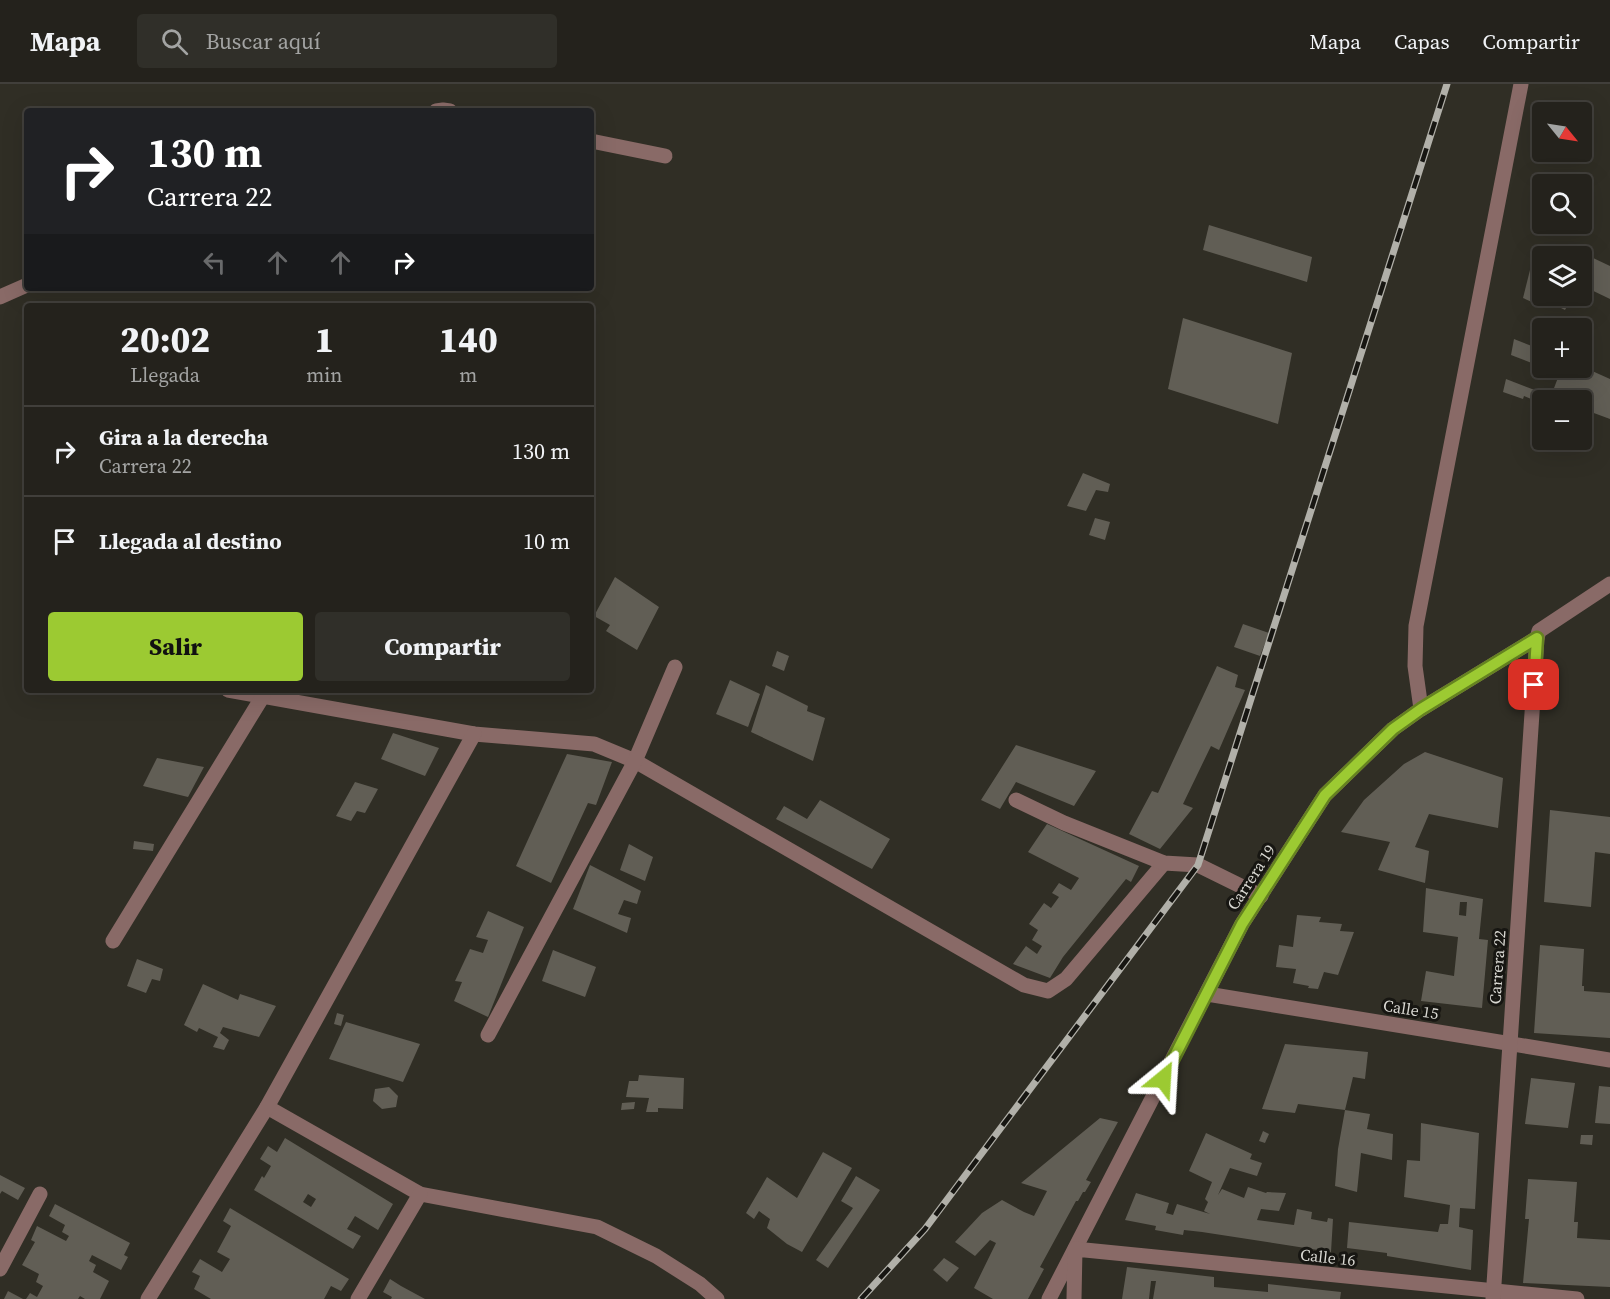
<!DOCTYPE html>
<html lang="es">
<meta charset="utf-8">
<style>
body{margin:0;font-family:"Source Serif 4",serif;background:#302f29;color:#f1f3f6;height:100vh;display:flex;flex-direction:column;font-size:22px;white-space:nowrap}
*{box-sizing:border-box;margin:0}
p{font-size:20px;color:#a3a4a3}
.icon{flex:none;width:33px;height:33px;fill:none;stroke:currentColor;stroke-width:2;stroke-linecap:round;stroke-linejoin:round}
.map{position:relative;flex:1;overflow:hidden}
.panel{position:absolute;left:24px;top:219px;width:570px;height:390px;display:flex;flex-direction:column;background:#24221c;border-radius:6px;box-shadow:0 6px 24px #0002,0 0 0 2px #413f3b}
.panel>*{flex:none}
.hud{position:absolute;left:24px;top:24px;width:570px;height:183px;border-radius:6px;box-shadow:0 6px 24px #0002,0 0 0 2px #413f3b;background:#202124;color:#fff;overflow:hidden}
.needle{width:39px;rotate:120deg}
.fabs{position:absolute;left:1532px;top:18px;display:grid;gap:12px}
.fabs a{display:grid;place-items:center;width:60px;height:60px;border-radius:6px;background:#24221c;box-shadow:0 6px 24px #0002,0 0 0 2px #413f3b;font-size:30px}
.pin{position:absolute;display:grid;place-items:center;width:51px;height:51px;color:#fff;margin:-26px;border-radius:12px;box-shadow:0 3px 9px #0006}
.me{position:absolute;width:66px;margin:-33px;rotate:27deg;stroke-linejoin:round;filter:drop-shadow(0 0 4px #0008)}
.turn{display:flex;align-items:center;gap:21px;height:126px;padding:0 24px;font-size:27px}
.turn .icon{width:78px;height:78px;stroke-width:2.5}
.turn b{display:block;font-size:42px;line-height:51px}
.lanes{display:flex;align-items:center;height:57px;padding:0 24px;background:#0003;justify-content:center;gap:30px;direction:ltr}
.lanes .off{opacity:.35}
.eta{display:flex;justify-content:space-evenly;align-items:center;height:102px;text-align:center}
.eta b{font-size:36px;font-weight:800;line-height:42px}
.cta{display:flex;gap:12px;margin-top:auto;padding:12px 24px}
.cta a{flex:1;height:69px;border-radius:6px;background:#9cca32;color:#111;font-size:24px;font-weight:800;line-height:69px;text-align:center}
.cta a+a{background:#302f29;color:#f1f3f6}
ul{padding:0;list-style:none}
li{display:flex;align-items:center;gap:18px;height:90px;padding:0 24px;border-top:2px solid #413f3b}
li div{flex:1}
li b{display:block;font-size:22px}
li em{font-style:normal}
header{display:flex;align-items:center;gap:36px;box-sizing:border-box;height:84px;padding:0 30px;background:#24221c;border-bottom:2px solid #413f3b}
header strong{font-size:28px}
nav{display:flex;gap:33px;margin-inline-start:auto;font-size:21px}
.search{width:420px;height:54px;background:#302f29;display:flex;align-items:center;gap:15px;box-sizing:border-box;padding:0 21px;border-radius:6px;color:#a3a4a3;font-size:22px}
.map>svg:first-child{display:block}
.building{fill:#615e55;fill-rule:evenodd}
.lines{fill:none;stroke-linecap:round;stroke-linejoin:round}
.minor{stroke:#896a67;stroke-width:15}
.rail-casing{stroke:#b1b0a9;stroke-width:7}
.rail{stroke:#171612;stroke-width:4.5;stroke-dasharray:14;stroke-linecap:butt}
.route-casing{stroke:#658320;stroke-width:15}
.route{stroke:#9cca32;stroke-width:10}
.labels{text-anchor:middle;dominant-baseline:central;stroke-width:6;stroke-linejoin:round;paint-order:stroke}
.street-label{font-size:16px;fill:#d9d8d2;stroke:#171612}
</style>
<header>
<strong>Mapa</strong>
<div class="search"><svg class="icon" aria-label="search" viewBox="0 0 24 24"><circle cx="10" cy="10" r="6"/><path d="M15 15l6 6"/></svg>Buscar aquí</div>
<nav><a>Mapa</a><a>Capas</a><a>Compartir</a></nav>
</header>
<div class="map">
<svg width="1610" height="1215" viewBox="0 0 1610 1215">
<rect width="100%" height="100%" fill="#302e25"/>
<!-- building -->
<g class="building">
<polygon points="1209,141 1312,173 1307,198 1203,166"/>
<polygon points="1591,173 1610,182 1610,215 1581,201 1581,193"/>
<polygon points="1532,178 1542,183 1542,212 1572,212 1565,226 1539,213 1534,219 1523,214"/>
<polygon points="1183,234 1292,269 1278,340 1168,305"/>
<polygon points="1514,255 1542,266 1542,283 1511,271"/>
<polygon points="1581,282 1610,295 1610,335 1583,325 1581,330 1581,316 1560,316 1551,312 1559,291 1542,284 1581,284"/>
<polygon points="1506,295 1540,308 1536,317 1524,312 1523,315 1503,308"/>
<polygon points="1083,389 1110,400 1108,408 1096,406 1086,427 1067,422"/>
<polygon points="1095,434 1110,438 1105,456 1089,451"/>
<polygon points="615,493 659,523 637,566 606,547 610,541 594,532"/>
<polygon points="1243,540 1269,549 1260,572 1234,563"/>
<polygon points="777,567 789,572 784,587 772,582"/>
<polygon points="1217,582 1238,591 1235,603 1245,606 1219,666 1211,662 1183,720 1193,724 1160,765 1129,750 1152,707 1158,709"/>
<polygon points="730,596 760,610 748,643 716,630"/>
<polygon points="766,601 808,622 807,627 825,634 813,677 751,648"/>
<polygon points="393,649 439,664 425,692 381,675"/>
<polygon points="1016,661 1096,687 1074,722 1016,698 1000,725 981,716"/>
<polygon points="1425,668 1503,694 1498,744 1429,730 1415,763 1429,767 1425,799 1378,786 1390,758 1341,748 1364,716 1404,680"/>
<polygon points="567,670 612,678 596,721 588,719 551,799 516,782"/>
<polygon points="157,674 204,683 188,713 143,702"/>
<polygon points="355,698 378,705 365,729 357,727 351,737 336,732"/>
<polygon points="820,716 890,755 872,785 776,735 784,722 807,735"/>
<polygon points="1550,726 1610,733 1610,770 1595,768 1591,823 1544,818"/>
<polygon points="1047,740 1139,782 1131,798 1126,795 1063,873 1050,894 1013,880 1026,862 1037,870 1042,862 1032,856 1038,846 1029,840 1044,819 1051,824 1059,813 1052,809 1059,799 1071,806 1079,794 1028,768"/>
<polygon points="134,757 154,760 153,767 133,765"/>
<polygon points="629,760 653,773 645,797 620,786"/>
<polygon points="590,781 641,807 637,820 624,816 618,830 631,834 627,849 573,825"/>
<path d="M1426 804 1483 815 1479 855 1488 856 1482 924 1421 917 1426 887 1454 892 1458 853 1423 848ZM1460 818H1467L1466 832 1459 831Z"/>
<polygon points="488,827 524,843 488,933 454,917 462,898 455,897 470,865 483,869 488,856 476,853"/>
<polygon points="1297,831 1321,833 1319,838 1342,840 1340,847 1354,848 1338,891 1324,888 1318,905 1308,904 1309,902 1293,899 1296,885 1276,883 1279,861 1293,863"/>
<polygon points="1540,861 1584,865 1582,902 1584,902 1584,907 1610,909 1610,954 1534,949"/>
<polygon points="553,866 596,883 585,913 542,897"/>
<polygon points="137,875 163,885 160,897 152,895 146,909 127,902"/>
<polygon points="203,900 238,916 240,910 276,922 259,953 223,943 220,949 229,956 224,966 213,963 218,953 199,944 197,948 184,941"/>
<polygon points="337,929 344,931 341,942 334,940"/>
<polygon points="346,938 420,960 403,998 329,975"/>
<polygon points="1285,960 1368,968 1365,995 1353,993 1345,1026 1298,1020 1295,1029 1262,1025"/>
<polygon points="639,991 684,994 683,1025 658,1024 658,1028 646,1028 649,1014 626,1013 629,997 638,997"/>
<polygon points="1531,994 1575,999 1568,1044 1525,1040"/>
<polygon points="1599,1002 1610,1003 1610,1040 1595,1039"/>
<polygon points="389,1003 398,1012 396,1023 382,1025 373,1017 375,1005"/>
<polygon points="635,1018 634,1025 621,1026 622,1019"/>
<polygon points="1345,1026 1370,1030 1367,1045 1393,1050 1392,1076 1361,1069 1357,1108 1335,1102 1338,1065"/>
<polygon points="1100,1034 1118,1038 1086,1096 1091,1098 1085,1108 1083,1108 1078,1117 1076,1117 1040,1183 1044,1185 1028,1215 993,1215 974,1204 996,1159 990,1156 975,1172 955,1158 982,1129 1002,1116 1024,1128 1034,1132 1047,1107 1021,1099"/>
<polygon points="1421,1039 1479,1049 1475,1125 1460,1124 1459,1143 1473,1146 1471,1186 1387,1172 1387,1169 1347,1164 1349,1138 1438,1148 1440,1140 1448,1140 1450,1121 1404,1113 1407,1076 1420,1077"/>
<polygon points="1263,1047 1269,1050 1265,1059 1259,1057"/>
<polygon points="1206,1049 1252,1070 1250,1075 1262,1079 1257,1092 1230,1084 1218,1111 1222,1105 1244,1114 1248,1103 1266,1109 1267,1108 1286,1109 1279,1127 1261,1125 1257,1136 1294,1141 1297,1125 1312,1128 1311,1135 1327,1138 1328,1134 1333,1135 1331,1168 1202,1148 1184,1146 1183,1151 1155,1146 1156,1142 1125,1136 1136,1109 1169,1119 1166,1129 1173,1131 1177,1120 1210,1130 1204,1127 1208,1118 1205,1115 1212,1098 1189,1087"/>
<polygon points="1581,1051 1593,1051 1592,1061 1580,1060"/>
<path d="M285 1054 393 1120 378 1146 355 1132 347 1145 361 1152 353 1165 254 1106 262 1092 264 1094 271 1082 260 1075 268 1062 277 1068ZM308 1110 316 1115 311 1123 303 1118Z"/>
<polygon points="823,1068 852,1084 802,1168 787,1160 767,1144 770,1135 759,1127 754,1135 746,1129 767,1093 797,1114"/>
<polygon points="0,1091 25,1104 18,1116 2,1107 0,1110"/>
<polygon points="856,1092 880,1106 828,1184 816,1176 853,1124 841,1117"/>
<polygon points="1528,1095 1577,1098 1574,1138 1578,1138 1577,1154 1610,1156 1610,1203 1523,1199 1529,1135 1525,1135"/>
<polygon points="55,1120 130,1159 124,1171 128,1173 121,1186 92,1171 89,1177 96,1181 93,1188 109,1197 100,1215 85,1215 80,1212 78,1215 26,1215 30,1209 37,1213 43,1202 36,1198 39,1190 22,1181 35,1158 31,1156 37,1142 66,1157 69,1152 62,1148 65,1141 49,1132"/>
<polygon points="230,1124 349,1195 341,1207 331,1202 324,1215 211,1215 194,1205 200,1192 192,1188 200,1175 222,1188 230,1175 217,1168 231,1142 223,1137"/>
<polygon points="944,1174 959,1184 947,1198 933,1186"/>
<polygon points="1127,1183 1214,1193 1214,1203 1268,1208 1268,1200 1341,1208 1340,1215 1153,1215 1156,1197 1151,1197 1149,1215 1122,1215"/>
<polygon points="390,1195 401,1202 425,1215 391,1215 392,1213 383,1208"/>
<polygon points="8,1207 23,1215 4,1215"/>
</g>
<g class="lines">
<!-- minor -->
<g class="minor">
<polyline points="436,27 443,26 450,27"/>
<polyline points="591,57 665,72"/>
<polyline points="0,213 27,201"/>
<polyline points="228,606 474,650 594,660 635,677 1024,901 1048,907 1066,895 1164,779"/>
<polyline points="1421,625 1415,582 1416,542 1521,0"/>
<polyline points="1016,716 1064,739 1164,779 1198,781 1261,812"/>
<polyline points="113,857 263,612"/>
<polyline points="1207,910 1610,976"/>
<polyline points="488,951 635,677 675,583"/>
<polyline points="267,1023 420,1110 597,1143 656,1172 700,1200 717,1215"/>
<polyline points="0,1185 40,1110"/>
<polyline points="148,1215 267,1023 474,650"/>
<polyline points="358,1215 420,1110"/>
<polyline points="1049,1215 1242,840 1325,711 1393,645 1421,625 1537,554 1539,547 1610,500"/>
<polyline points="1074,1215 1075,1165 1577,1215"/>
<polyline points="1493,1215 1537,554"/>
</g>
<!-- rail casing -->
<g class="rail-casing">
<polyline id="rail" points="861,1215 925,1145 1198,781 1447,0"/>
</g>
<!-- rail -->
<use href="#rail" class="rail"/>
</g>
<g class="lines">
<!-- route casing -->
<g class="route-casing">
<polyline id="route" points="1163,995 1242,840 1325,711 1393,645 1421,625 1537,554 1534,601"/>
</g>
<!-- route -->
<use href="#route" class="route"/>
</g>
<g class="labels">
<!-- street labels -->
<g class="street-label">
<text transform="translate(1251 793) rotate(-57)">Carrera 19</text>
<text transform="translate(1497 883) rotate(-86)">Carrera 22</text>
<text transform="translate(1411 925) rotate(9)">Calle 15</text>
<text transform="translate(1328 1173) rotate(6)">Calle 16</text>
</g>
</g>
</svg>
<div class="fabs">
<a><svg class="needle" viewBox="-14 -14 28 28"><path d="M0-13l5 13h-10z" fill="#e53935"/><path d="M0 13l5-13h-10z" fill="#a3a4a3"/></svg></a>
<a><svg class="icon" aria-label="search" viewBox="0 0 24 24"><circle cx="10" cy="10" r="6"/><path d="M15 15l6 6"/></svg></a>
<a><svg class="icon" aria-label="layers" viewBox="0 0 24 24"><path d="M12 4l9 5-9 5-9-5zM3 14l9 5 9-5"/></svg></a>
<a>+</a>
<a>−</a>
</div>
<div class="pin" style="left:1534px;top:601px;background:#d93025"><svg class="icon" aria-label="arrive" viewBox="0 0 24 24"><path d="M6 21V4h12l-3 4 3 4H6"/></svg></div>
<svg class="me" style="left:1163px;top:995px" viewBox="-20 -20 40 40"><path d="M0-17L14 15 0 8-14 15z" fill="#9cca32" stroke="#fff" stroke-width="4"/></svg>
<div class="hud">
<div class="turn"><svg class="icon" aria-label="right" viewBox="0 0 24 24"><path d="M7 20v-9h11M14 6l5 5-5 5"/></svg><div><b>130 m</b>Carrera 22</div></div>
<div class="lanes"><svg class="icon off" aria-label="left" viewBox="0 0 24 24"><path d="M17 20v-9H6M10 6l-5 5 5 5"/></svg><svg class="icon off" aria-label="ahead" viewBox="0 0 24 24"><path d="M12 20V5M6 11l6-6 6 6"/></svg><svg class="icon off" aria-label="ahead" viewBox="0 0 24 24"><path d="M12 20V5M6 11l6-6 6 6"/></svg><svg class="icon" aria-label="right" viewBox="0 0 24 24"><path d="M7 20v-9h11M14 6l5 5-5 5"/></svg></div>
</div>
<section class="panel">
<div class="eta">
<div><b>20:02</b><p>Llegada</p></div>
<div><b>1</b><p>min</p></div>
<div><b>140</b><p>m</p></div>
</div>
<ul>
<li><svg class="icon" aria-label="right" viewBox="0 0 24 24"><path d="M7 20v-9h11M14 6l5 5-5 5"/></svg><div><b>Gira a la derecha</b><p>Carrera 22</p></div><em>130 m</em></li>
<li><svg class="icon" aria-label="arrive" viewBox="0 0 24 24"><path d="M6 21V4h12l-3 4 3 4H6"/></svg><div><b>Llegada al destino</b></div><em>10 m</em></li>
</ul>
<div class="cta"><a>Salir</a><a>Compartir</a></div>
</section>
</div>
